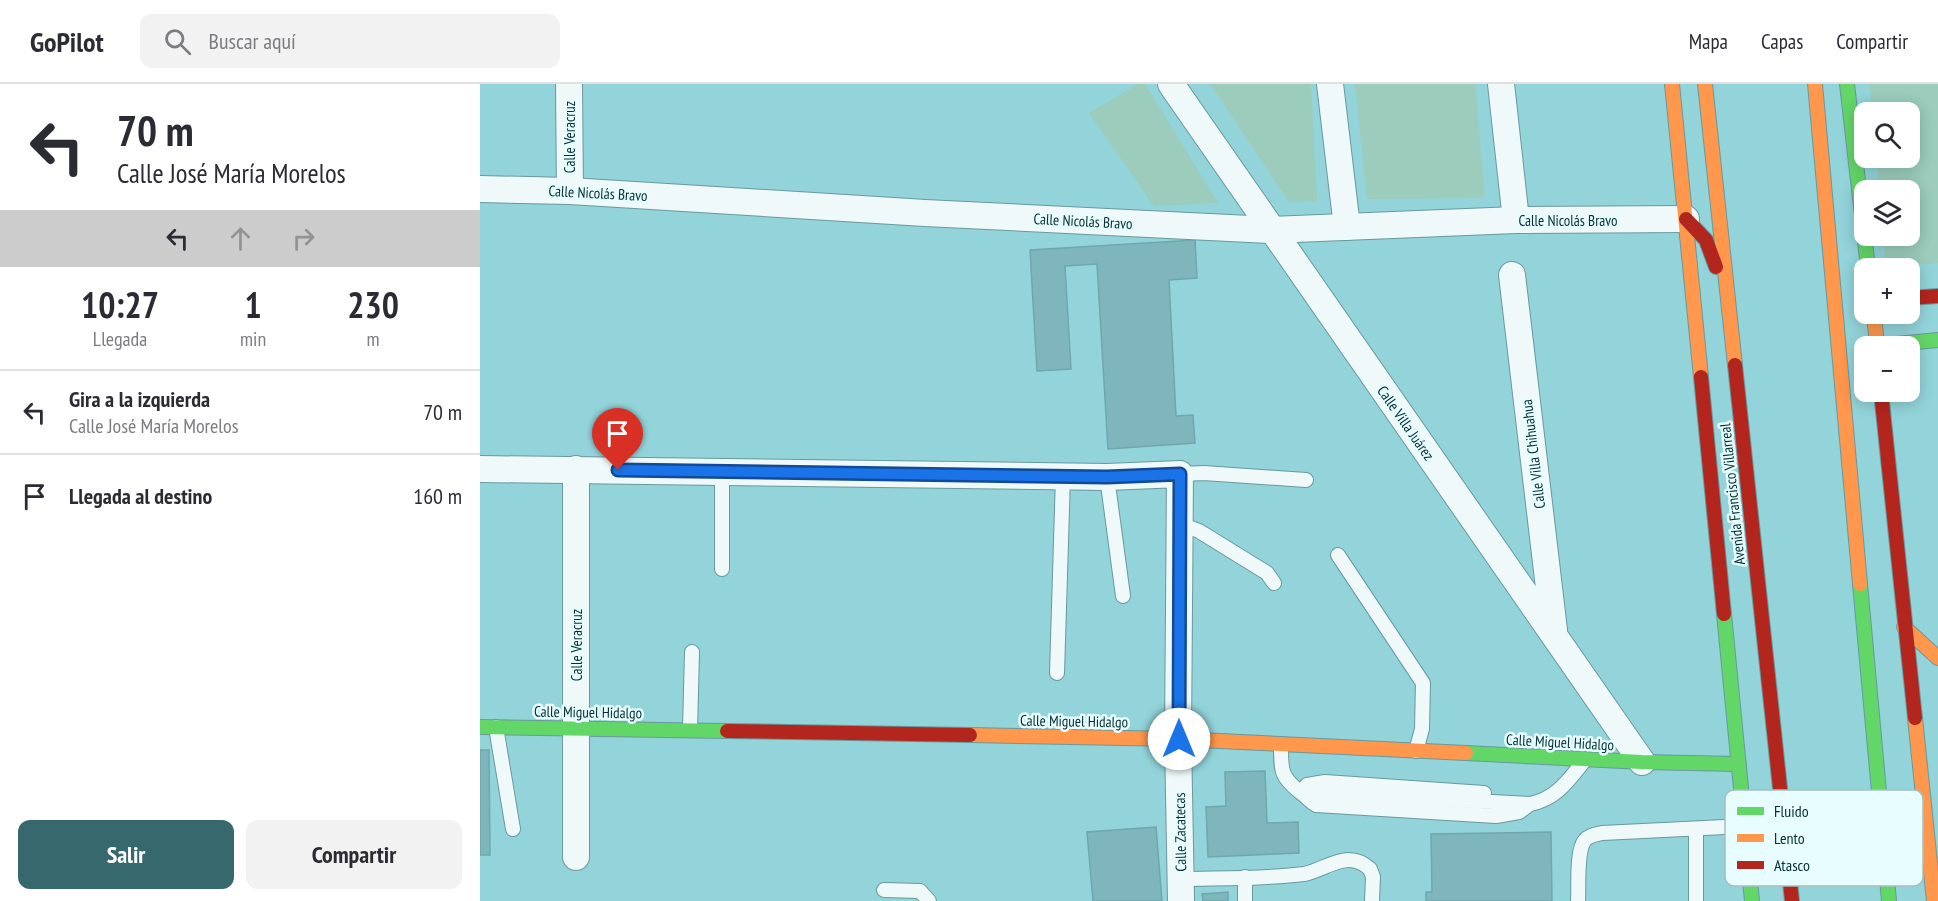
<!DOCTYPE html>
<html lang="es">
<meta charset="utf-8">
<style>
body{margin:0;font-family:"PT Sans Narrow",sans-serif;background:#f2f2f3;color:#2b2b33;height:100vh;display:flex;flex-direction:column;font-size:22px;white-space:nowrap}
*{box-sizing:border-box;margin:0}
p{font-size:20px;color:#7c7c81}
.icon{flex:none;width:33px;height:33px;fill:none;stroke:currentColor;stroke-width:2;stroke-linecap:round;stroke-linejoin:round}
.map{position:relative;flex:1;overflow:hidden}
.details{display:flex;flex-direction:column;background:#fff;width:480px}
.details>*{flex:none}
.banner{background:#fff;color:#2b2b33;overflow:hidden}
.controls{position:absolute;left:1374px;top:18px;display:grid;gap:12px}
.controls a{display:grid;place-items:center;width:66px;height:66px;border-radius:12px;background:#fff;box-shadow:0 3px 15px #0003;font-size:30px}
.pin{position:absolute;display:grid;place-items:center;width:51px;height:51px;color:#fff;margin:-62px -26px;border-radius:50% 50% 50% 0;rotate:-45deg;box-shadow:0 0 6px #0007}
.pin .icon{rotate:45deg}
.me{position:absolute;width:66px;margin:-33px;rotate:0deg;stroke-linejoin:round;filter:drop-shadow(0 0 4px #0008)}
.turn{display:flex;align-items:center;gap:21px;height:126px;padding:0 18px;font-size:27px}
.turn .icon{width:78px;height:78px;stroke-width:2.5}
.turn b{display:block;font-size:42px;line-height:51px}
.lanes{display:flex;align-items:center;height:57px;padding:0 18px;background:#0003;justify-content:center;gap:30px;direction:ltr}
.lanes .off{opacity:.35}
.eta{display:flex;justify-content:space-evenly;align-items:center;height:102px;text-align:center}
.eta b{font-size:36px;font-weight:600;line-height:42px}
.cta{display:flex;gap:12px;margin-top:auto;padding:12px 18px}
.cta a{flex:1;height:69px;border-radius:12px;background:#36686d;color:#fff;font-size:24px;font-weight:600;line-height:69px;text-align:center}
.cta a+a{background:#f2f2f3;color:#2b2b33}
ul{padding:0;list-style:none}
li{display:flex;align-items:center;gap:18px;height:84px;padding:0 18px;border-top:2px solid #e1e1e2}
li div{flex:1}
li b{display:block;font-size:22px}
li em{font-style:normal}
header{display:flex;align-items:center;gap:36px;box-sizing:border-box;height:84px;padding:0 30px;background:#fff;border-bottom:2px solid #e1e1e2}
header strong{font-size:28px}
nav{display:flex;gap:33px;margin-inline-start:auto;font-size:21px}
.search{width:420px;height:54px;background:#f2f2f3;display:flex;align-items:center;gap:15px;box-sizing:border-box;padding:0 21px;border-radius:12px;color:#7c7c81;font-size:22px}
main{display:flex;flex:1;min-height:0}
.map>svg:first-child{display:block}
.green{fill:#9bccbc}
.building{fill:#7fb6bb;stroke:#6ea7ac;stroke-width:1.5}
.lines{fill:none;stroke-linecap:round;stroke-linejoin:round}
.lane-casing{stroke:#68999e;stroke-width:16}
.street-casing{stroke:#68999e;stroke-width:28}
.fast-casing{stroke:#68999e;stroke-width:16}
.slow-casing{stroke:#68999e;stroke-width:16}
.jam-casing{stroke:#68999e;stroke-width:16}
.lane{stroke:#eff9f9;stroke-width:14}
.street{stroke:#eff9f9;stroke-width:26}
.fast{stroke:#63d668;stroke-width:14}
.slow{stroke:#ff974d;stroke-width:14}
.jam{stroke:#b3261e;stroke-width:14}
.route-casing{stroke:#114b97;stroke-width:15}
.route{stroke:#1a73e8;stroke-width:10}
.labels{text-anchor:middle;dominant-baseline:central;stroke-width:5;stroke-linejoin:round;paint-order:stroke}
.street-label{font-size:15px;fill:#042e32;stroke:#e8fdff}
.key{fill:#e8fdff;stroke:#a4bfc2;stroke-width:1.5}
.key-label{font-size:16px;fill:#042e32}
</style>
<header>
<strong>GoPilot</strong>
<div class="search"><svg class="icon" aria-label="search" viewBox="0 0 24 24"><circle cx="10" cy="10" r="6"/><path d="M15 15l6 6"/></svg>Buscar aquí</div>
<nav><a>Mapa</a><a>Capas</a><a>Compartir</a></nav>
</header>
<main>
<section class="details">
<div class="banner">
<div class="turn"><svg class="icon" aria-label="left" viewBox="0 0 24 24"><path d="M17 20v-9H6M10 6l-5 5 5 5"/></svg><div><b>70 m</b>Calle José María Morelos</div></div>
<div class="lanes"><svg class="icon" aria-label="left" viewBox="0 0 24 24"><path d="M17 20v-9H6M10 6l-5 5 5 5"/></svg><svg class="icon off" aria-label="ahead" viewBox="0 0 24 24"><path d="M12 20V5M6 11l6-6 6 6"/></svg><svg class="icon off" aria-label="right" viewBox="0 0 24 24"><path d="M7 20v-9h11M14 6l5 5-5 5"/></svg></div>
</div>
<div class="eta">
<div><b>10:27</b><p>Llegada</p></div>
<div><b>1</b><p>min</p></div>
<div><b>230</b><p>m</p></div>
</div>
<ul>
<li><svg class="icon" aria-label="left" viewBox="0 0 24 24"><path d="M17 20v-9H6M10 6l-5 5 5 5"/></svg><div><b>Gira a la izquierda</b><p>Calle José María Morelos</p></div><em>70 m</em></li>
<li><svg class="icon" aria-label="arrive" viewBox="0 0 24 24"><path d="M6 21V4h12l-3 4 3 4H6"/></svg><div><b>Llegada al destino</b></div><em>160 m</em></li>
</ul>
<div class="cta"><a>Salir</a><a>Compartir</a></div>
</section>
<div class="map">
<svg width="1458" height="817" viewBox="0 0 1458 817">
<rect width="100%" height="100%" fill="#92d4da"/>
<!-- green -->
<g class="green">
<polygon points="658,0 665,0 738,119 674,122 609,29"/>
<polygon points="730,0 831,0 837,117 809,118"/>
<polygon points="875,0 995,0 1005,114 887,115"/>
<polygon points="1390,0 1458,0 1458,179 1406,184 1403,152 1430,152 1430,106 1399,106 1396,74 1430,74 1430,28 1392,28"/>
</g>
<!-- building -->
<g class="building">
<polygon points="715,156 717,194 689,196 696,332 713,331 715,359 628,365 617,180 585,182 591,285 557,287 550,166"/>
<polygon points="0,666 9,666 10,771 0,771"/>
<polygon points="785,687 787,739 818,738 819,769 728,773 726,723 746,722 745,688"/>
<polygon points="676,743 682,817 613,817 607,748"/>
<polygon points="1071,748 1072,817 946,817 946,808 952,808 951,750"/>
<polygon points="748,808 748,817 723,817 722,810"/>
</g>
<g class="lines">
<!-- lane casing -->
<g class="lane-casing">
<g id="lane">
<polyline points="242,387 242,485"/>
<polyline points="700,390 724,389 826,396"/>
<polyline points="627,393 643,512"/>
<polyline points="700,440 719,447 787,489 794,499"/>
<polyline points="858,471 943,599 942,645 936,667"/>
<polyline points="577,589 583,392"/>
<polyline points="16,643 33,745"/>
<polyline points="210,646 212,568"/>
<path d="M801 660C801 686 800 692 820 708 826 712 829 717 836 721L1016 732 1039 728 1050 720"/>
<path d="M821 708 1050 720C1076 715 1088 697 1104 677"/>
<polyline points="821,708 827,701 845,698 1004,709"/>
<polyline points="1216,746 1216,817"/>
<polyline points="765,793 765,817"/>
<path d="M701 795C742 794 784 795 824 790 846 786 867 764 890 785L893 793 892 817"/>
<polyline points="404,806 440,807 449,817"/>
<path d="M1098 817C1099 803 1096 766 1105 756 1109 751 1117 750 1122 749L1265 742"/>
</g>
</g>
<!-- street casing -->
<g class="street-casing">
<g id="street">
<polyline points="89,0 90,107"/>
<polyline points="691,0 1162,678"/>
<polyline points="850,0 867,143"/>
<polyline points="1021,0 1036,136"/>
<polyline points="0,105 90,107 445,129 790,146 1036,136 1206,135"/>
<polyline points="1032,191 1074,546"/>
<polyline points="0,385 627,393 700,390 698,655 701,817"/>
<polyline points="96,773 96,385"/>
</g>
</g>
<!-- fast casing -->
<g class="fast-casing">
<g id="fast">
<polyline points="1367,0 1388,184"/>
<polyline points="1397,262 1458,256"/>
<polyline points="1380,500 1409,817"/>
<polyline points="1244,530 1272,817"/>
<polyline points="0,643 247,647"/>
<polyline points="986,669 1162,678 1259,680"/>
</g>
</g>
<!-- slow casing -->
<g class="slow-casing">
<g id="slow">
<polyline points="1192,0 1221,293"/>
<polyline points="1225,0 1255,281"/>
<polyline points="1335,0 1380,500"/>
<polyline points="1394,230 1397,262"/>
<polyline points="1424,543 1458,574"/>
<polyline points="1435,634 1454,817"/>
<polyline points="490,651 698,655 986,669"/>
</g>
</g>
<!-- jam casing -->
<g class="jam-casing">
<g id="jam">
<polyline points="1206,135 1226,156 1236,183"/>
<polyline points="1430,214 1458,212"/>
<polyline points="1255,281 1312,817"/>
<polyline points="1221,293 1244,530"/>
<polyline points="1401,308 1435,634"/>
<polyline points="247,647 490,651"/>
</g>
</g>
<!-- lane -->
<use href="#lane" class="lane"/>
<!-- street -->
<use href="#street" class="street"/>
<!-- fast -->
<use href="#fast" class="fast"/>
<!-- slow -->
<use href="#slow" class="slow"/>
<!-- jam -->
<use href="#jam" class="jam"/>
</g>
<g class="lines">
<!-- route casing -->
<g class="route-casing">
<polyline id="route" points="138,386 627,393 700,390 699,655"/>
</g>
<!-- route -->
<use href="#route" class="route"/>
</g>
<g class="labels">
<!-- street labels -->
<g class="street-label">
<text transform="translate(89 53) rotate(-90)">Calle Veracruz</text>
<text transform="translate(118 109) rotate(3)">Calle Nicolás Bravo</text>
<text x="1088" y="136">Calle Nicolás Bravo</text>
<text transform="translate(603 137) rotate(3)">Calle Nicolás Bravo</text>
<text transform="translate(926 339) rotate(55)">Calle Villa Juárez</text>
<text transform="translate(1053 370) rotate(-97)">Calle Villa Chihuahua</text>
<text transform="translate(1252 410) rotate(-96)">Avenida Francisco Villarreal</text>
<text transform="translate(96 561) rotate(-90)">Calle Veracruz</text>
<text transform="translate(108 628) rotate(1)">Calle Miguel Hidalgo</text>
<text transform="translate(594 637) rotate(1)">Calle Miguel Hidalgo</text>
<text transform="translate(1080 658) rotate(3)">Calle Miguel Hidalgo</text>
<text transform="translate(700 748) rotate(-91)">Calle Zacatecas</text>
</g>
</g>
<!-- legend -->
<rect x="1245" y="706" width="198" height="96" rx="9" class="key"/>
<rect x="1257" y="723" width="27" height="8" fill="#63d668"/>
<rect x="1257" y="750" width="27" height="8" fill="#ff974d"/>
<rect x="1257" y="777" width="27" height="8" fill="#b3261e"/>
<g class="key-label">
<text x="1294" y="733">Fluido</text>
<text x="1294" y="760">Lento</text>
<text x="1294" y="787">Atasco</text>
</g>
</svg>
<div class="controls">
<a><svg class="icon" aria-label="search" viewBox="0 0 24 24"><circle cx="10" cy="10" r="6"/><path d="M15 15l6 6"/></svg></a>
<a><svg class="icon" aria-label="layers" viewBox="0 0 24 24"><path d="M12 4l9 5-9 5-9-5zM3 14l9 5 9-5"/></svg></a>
<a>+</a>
<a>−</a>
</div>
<div class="pin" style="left:138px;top:386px;background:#d93025"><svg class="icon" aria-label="arrive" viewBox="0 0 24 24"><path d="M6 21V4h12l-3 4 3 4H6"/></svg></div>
<svg class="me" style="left:699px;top:655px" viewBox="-20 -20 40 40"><circle r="19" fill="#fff"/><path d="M0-13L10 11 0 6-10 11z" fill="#1a73e8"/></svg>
</div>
</main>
